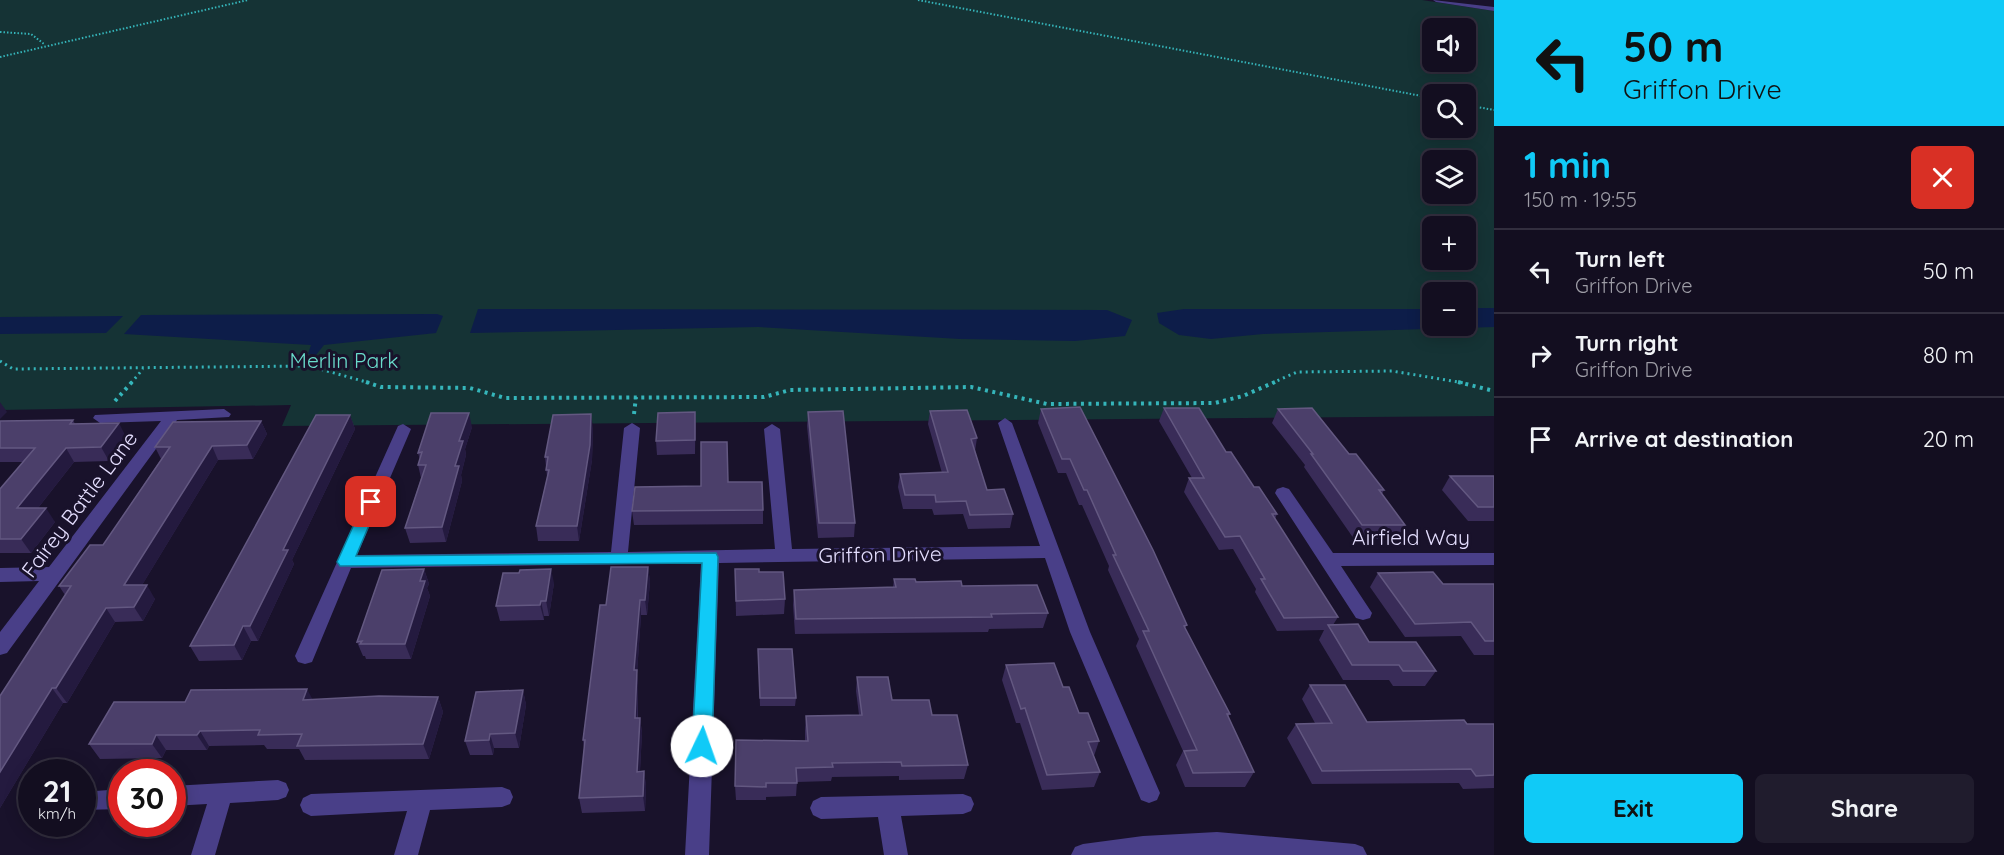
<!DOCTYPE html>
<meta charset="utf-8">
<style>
body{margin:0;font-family:Quicksand,sans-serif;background:#201c2d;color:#f1f3f6;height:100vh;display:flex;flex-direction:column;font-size:22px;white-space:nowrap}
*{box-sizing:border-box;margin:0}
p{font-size:20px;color:#9d9ca5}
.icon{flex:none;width:33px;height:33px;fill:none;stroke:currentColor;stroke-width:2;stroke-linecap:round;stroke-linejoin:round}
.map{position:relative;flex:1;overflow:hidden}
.sheet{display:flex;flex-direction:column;background:#130e20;width:510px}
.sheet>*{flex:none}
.top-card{background:#10caf7;color:#111;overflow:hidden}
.controls{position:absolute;left:1422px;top:18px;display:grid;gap:12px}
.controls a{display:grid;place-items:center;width:54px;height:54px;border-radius:9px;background:#130e20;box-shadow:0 3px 15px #0003,0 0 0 2px #322e3e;font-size:30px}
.speed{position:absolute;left:18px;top:759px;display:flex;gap:12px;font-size:30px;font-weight:700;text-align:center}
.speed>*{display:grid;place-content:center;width:78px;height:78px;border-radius:50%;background:#130e20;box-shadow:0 3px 15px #0003,0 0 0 2px #322e3e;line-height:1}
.speed small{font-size:15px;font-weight:400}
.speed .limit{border:9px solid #d22;background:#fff;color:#111}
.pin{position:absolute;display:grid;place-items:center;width:51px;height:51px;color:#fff;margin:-26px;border-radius:12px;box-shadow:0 3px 9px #0006}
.me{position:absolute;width:66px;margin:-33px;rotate:3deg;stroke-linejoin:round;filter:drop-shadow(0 0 4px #0008)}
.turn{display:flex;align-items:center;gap:21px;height:126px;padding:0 30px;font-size:27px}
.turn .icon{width:78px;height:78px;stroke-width:2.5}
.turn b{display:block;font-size:42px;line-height:51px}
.round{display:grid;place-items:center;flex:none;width:63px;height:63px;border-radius:9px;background:#201c2d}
.overview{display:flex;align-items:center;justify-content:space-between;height:102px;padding:0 30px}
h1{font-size:36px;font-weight:700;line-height:45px;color:#10caf7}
.primary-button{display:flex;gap:12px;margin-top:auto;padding:12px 30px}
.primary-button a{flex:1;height:69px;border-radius:9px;background:#10caf7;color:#111;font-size:24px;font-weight:700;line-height:69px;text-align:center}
.primary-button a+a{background:#201c2d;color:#f1f3f6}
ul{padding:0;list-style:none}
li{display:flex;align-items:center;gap:18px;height:84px;padding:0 30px;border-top:2px solid #322e3e}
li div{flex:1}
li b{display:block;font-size:22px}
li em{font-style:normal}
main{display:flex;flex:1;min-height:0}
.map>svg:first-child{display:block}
.green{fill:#153335;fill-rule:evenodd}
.water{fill:#0d1d49}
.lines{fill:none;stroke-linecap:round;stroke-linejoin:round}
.path-far2{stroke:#35b5ba;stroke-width:2;stroke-dasharray:1.5 2;stroke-linecap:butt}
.path-far1{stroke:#35b5ba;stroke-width:3;stroke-dasharray:2 4;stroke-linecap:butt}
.path{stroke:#35b5ba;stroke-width:4;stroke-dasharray:3 4.5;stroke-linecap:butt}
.minor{fill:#493f88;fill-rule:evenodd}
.wall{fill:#392c58}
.shaded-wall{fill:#241a3f}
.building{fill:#4b3f6a;stroke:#635881;stroke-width:1.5}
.route{fill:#10caf7;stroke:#0a83a1;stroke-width:1.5}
.labels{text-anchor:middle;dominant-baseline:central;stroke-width:6;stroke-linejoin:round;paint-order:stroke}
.park-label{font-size:21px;fill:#6addcc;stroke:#19122b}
.street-label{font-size:21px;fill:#e4defe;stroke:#19122b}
</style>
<main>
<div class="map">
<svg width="1494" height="855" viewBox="0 0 1494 855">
<rect width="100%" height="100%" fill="#19122b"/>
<!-- green -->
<path class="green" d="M0 0H1422L1494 11V416L282 426 291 405 0 410ZM1432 28H1466V62H1432ZM1432 94H1466V128H1432ZM1432 160H1466V194H1432ZM1432 226H1466V260H1432ZM1432 292H1466V326H1432Z"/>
<!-- water -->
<g class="water">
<polygon points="1466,308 1494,308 1494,327 1263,334 1211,339 1179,335 1159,323 1157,313 1184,309 1432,309 1432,326 1466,326"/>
<polygon points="478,309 1107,310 1132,320 1125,336 1075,341 960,339 758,327 470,333"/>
<polygon points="437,314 443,316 436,333 324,345 316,355 308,354 311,345 124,334 141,315"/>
<polygon points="123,316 106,333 0,334 0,317"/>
</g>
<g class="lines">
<!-- path-far2 -->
<g class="path-far2">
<polyline points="918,0 1432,98"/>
<polyline points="0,32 31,34 44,44"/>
<polyline points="0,57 248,0"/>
<polyline points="1466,105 1494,110"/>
</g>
<!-- path-far1 -->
<g class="path-far1">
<polyline points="0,361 13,369 309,366 370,383"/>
<polyline points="131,383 143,369"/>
<polyline points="1272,383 1297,372 1392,371 1464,383"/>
</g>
<!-- path -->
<g class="path">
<polyline points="366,382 381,387 470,388 505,398 764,397 790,390 971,387 1047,404 1215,403 1243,396 1275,382"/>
<polyline points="1458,382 1494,391"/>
<polyline points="115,401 132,382"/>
<polyline points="634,414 636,397"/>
</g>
<!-- minor -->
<g class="minor">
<polygon points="1433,0 1494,7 1494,11 1436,2"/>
<polygon points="224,409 231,414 229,417 177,420 7,653 0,655 0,632 39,581 0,582 0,568 49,567 161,421 100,423 93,418 95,415"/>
<polygon points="1005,418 1012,423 1090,632 1160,793 1157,800 1149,803 1141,800 1070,632 1045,558 719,563 709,855 685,855 701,563 351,568 312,662 305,664 298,662 295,656 398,426 403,424 411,429 357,555 611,552 624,428 632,423 640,428 628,552 775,549 764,429 772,424 780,429 792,549 1040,546 998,423"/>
<polygon points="1283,487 1289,489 1333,553 1494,553 1494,565 1341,566 1372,613 1370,618 1363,620 1356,618 1275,493 1277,489"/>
<polygon points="278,780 286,783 289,790 286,797 278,800 230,803 215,855 191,855 207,804 172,806 172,786"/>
<polygon points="502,787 510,790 513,797 510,804 502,807 430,810 418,855 394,855 407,811 311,816 303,812 300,805 303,798 311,794"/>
<polygon points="122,789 122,809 82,810 82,792"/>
<polygon points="963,794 971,797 974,804 971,811 963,814 901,816 908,855 884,855 878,817 821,819 813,815 810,808 813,801 821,797"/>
<polygon points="1217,832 1355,844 1363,847 1367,855 1071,855 1075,847 1083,844 1143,836"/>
</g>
</g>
<!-- wall -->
<g class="wall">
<polygon points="1164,408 1226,452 1254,487 1277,514 1275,519 1338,617 1333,625 1369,642 1436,671 1425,686 1393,686 1389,680 1343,680 1319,640 1324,630 1277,631 1255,592 1256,589 1233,549 1219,550 1184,492 1189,478 1192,478 1159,421"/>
<polygon points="1041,409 1187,625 1185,628 1230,714 1228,717 1254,772 1245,787 1185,787 1176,765 1183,751 1136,646 1139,639 1108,570 1109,566 1082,505 1079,505 1066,473 1058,473 1038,423"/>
<polygon points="1278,409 1349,454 1384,490 1382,494 1405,525 1397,539 1354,539 1304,467 1305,465 1272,423"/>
<polygon points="930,411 977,438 975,451 987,490 1013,514 1010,528 968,529 963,514 934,515 932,509 903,509 898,487 900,474 942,473 928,424"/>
<polygon points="695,412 695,454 657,455 656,441"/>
<polygon points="808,412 855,523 854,537 818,538 807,426"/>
<polygon points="350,415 355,429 292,560 294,564 258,641 251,641 242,660 199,661 190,646"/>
<polygon points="73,420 75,424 126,437 109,461 74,462 38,508 55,522 31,553 0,553 0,489 23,462 0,462 0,421"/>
<polygon points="261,421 267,434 253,459 218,460 142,585 155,599 143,621 115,622 67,703 63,703 0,808 0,696 65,595 59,586 103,545 161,459 155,447"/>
<polygon points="472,427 465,449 466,455 461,475 462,481 446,542 410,543 405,528 421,478 418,465 420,460 418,453"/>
<polygon points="593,428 592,460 579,541 538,541 536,526 547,477 545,457"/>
<polygon points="1450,476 1494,476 1494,521 1468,521 1442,490"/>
<polygon points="728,482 763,510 763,524 634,525 632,511 701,486"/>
<polygon points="648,567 650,582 647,615 641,615 637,673 638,685 638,718 640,718 642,733 640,771 644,771 646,786 645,811 582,813 579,798 584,748 583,740 606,605"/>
<polygon points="424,569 429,584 427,588 430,596 411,659 366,659 365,656 363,656 357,642"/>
<polygon points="735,569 759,572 785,599 784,614 736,616"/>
<polygon points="1378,573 1443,584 1494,584 1494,655 1474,655 1461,636 1405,637 1370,587"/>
<polygon points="894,579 962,586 1048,613 1043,628 989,629 988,632 795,634 793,605 794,590 893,587"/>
<polygon points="554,583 549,616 544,616 544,620 500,621 496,606"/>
<polygon points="758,649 796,698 795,706 760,706"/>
<polygon points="1006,665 1063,687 1079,713 1099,741 1094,756 1100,772 1094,787 1042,790 1020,723 1016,723 1002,680"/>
<polygon points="857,677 892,700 932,715 968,765 964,779 899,780 899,776 832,777 831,781 797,782 796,796 766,797 766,800 736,800 735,786 805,741 805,730 806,716 859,715 856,691"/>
<polygon points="1310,685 1367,722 1467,724 1494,724 1494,788 1463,789 1459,783 1312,784 1287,738 1296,724 1315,723 1302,699"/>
<polygon points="523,690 526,705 519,748 494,748 493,755 470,755 465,741"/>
<polygon points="438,697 443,712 429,759 305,760 299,749 267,749 264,745 209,746 207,750 166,750 162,758 100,759 89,744 313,700"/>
</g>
<!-- shaded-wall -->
<g class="shaded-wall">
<polygon points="0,402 7,412 0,419"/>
<polygon points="695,412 696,426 695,454"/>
<polygon points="469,413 472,427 465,449 466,455 461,475 462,481 446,542 442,527 455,466 459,441"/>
<polygon points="591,414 593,428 592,460 579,541 577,526"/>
<polygon points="350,415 355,429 292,560 294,564 258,641 250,626 283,550"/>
<polygon points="261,421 267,434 253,459 247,445"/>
<polygon points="119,423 126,437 109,461 101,447"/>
<polygon points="212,446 218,460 133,600 124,585"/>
<polygon points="66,448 74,462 27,522 17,508"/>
<polygon points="46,508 55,522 31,553 21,539"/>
<polygon points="648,567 650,582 647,615 645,600"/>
<polygon points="424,569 429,584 427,588 430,596 411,659 405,644 420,581"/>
<polygon points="551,569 554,583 549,616 546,601"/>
<polygon points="147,585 155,599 143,621 134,607"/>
<polygon points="640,600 641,615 637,673 638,685 637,733 635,718 634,670"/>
<polygon points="541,601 544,616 544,620 540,605"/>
<polygon points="106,608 115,622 67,703 56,688"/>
<polygon points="243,626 251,641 242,660 234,645"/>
<polygon points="52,688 63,703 0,808 0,772"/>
<polygon points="307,689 315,704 303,700"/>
<polygon points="523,690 526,705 519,748 515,733"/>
<polygon points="438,697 443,712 429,759 423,744"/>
<polygon points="640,718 642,733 639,786 637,772"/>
<polygon points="200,731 209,746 207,750 197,735"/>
<polygon points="490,734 494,748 493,755 489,740"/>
<polygon points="156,735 166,750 162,758 152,744"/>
<polygon points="644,771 646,786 645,811 643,796"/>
</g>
<!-- building -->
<g class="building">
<polygon points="1080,407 1153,550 1187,625 1184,626 1230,714 1227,714 1254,772 1193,773 1184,751 1197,750 1143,631 1149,631 1113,555 1116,555 1087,490 1084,490 1070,459 1062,459 1041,409"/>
<polygon points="1164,408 1199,408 1226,452 1231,452 1254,487 1259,487 1277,514 1272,514 1338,617 1284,618 1261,579 1265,579 1240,536 1225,537 1189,478 1204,478"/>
<polygon points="1312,408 1349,454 1356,454 1384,490 1379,490 1405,525 1362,525 1311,454 1313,454 1278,409"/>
<polygon points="967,410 977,438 971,439 987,490 1004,489 1013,514 970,515 966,501 936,502 935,495 905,495 900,474 948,472 930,411"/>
<polygon points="843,411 855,523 819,523 808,412"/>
<polygon points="695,412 695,440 656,441 658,413"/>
<polygon points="431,413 469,413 459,441 463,441 455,466 459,466 442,527 405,528 426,465 418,465 422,452 418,453"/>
<polygon points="591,414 590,445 577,526 536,526 549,470 546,470 548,457 545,457 553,415"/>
<polygon points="316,415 350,415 283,550 288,550 250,626 243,626 234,645 190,646"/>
<polygon points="73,420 70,424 119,423 101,447 66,448 17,508 46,508 21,539 0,539 0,489 35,448 0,448 0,421"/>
<polygon points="261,421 247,445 212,446 124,585 147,585 134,607 106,608 56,688 52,688 0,772 0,696 71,586 59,586 90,545 103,545 170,447 155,447 173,422"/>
<polygon points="701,442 727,442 728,482 762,482 763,510 632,511 635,487 701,486"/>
<polygon points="1450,476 1494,476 1494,507 1478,507"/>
<polygon points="611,567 648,567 645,600 640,600 634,670 637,670 635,718 640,718 637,772 644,771 643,796 579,798 585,740 583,740 600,605 606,605"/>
<polygon points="424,569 420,581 425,581 405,644 360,644 362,641 357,642 382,570"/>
<polygon points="551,569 546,601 541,601 540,605 496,606 503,573 519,573 520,570"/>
<polygon points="735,569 759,569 759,572 783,572 785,599 736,601"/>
<polygon points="1433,572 1443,584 1494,584 1494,641 1485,641 1471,622 1415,624 1378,573"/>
<polygon points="894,579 915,579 916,582 961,581 962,586 1037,585 1048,613 991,614 992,617 796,619 794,590 896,587"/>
<polygon points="1358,624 1369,642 1416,642 1436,671 1403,671 1399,665 1352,665 1328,625"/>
<polygon points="758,649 792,649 796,698 760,698"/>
<polygon points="1054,663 1063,687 1069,687 1079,713 1088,713 1099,741 1088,742 1100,772 1047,775 1025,708 1021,709 1006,665"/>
<polygon points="857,677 888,677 892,700 929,700 932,715 957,715 968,765 902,766 901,762 832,763 833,767 796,768 797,783 766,783 766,787 735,786 736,740 808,741 806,716 862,715"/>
<polygon points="1310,685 1345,685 1367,722 1464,720 1467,724 1494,724 1494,775 1476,776 1471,769 1322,771 1296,724 1332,723"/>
<polygon points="307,689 303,700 379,696 438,697 423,744 297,746 302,734 258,735 260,730 200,731 197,735 156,735 152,744 89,744 114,702 185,702 191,690"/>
<polygon points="523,690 515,733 490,734 489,740 465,741 476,692"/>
</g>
<!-- route -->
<polygon class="route" points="371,497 379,502 356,556 716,553 718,557 712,746 709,752 702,754 695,752 692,746 702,563 340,566 337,562 364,502"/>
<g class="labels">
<!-- park labels -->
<g class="park-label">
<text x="344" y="360">Merlin Park</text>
</g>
<!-- street labels -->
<g class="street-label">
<text transform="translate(79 504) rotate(-53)">Fairey Battle Lane</text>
<text x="1411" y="537">Airfield Way</text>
<text transform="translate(880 554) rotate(-1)">Griffon Drive</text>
</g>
</g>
</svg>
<div class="controls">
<a><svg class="icon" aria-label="sound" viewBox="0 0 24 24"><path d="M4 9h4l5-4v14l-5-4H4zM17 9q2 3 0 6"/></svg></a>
<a><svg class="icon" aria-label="search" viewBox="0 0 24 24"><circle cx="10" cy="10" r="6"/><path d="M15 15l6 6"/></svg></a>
<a><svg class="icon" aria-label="layers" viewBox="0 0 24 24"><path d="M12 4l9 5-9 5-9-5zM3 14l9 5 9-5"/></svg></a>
<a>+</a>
<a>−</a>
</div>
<div class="speed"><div>21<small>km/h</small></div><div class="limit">30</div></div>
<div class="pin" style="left:371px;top:502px;background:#d93025"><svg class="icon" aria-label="arrive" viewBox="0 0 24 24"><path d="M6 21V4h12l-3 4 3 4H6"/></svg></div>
<svg class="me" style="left:702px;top:746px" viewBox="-20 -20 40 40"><circle r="19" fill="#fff"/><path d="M0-13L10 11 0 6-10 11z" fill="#10caf7"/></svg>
</div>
<section class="sheet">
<div class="top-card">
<div class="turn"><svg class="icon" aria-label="left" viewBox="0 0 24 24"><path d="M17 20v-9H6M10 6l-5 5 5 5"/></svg><div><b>50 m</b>Griffon Drive</div></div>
</div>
<div class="overview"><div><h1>1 min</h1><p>150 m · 19:55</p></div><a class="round" style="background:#d93025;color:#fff"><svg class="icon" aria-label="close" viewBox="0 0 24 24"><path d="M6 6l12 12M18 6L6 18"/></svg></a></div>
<ul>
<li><svg class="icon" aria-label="left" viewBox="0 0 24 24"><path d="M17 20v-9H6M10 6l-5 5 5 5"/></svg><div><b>Turn left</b><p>Griffon Drive</p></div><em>50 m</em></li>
<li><svg class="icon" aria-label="right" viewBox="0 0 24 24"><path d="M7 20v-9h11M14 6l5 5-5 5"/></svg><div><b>Turn right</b><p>Griffon Drive</p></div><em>80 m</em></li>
<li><svg class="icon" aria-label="arrive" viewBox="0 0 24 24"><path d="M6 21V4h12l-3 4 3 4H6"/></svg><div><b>Arrive at destination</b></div><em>20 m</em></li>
</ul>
<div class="primary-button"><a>Exit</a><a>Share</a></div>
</section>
</main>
